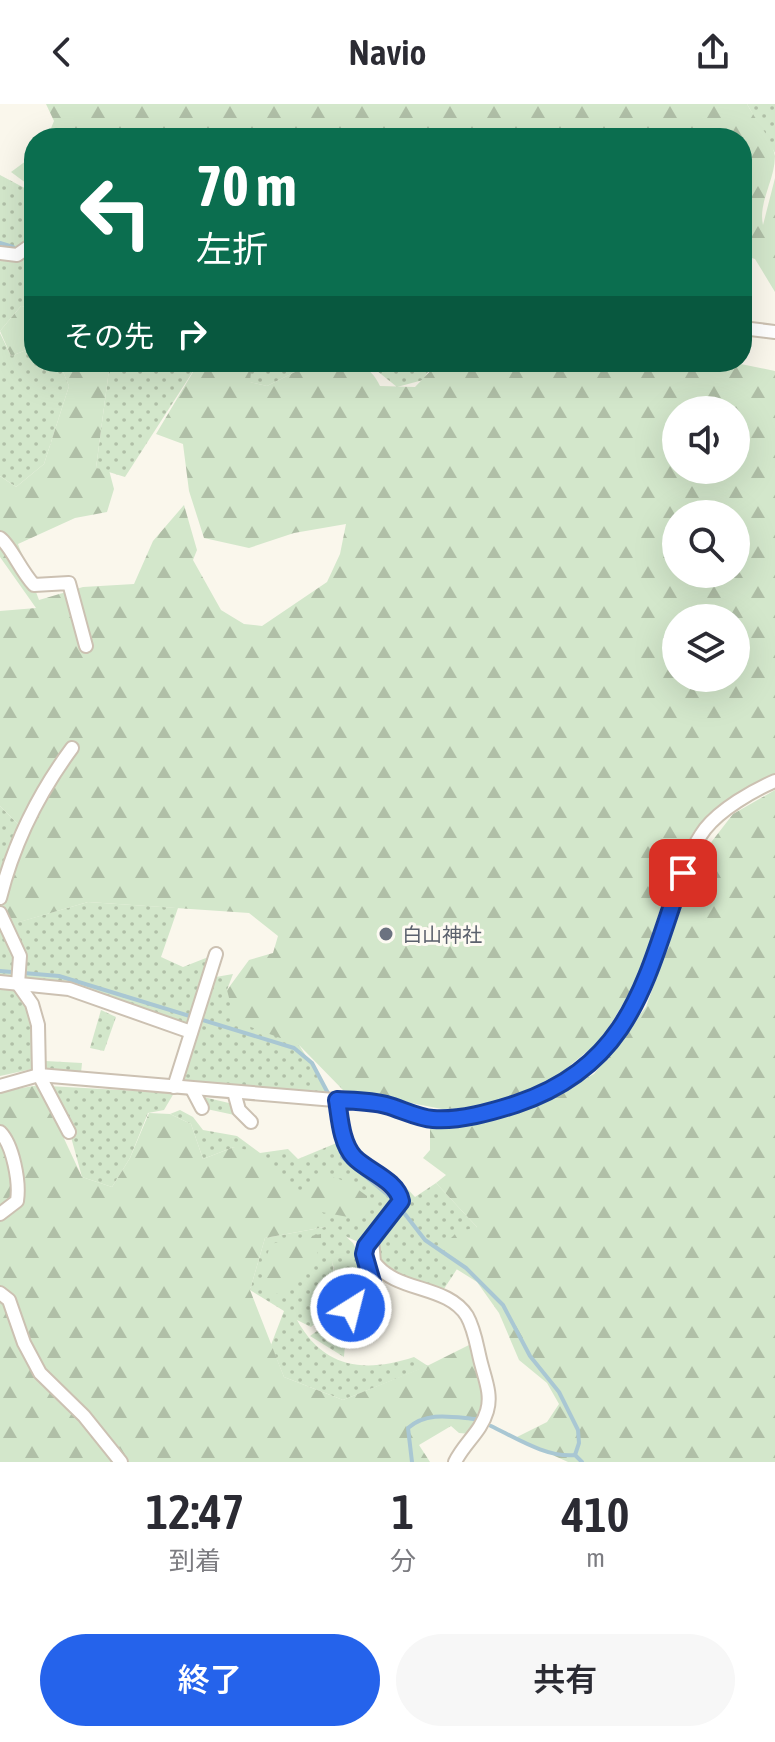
<!DOCTYPE html>
<html lang="ja">
<meta charset="utf-8">
<style>
body{margin:0;font-family:"Asap Condensed","Noto Sans JP",sans-serif;background:#f7f7f7;color:#2b2b33;height:100vh;display:flex;flex-direction:column;font-size:30px;white-space:nowrap}
*{box-sizing:border-box;margin:0}
p{font-size:26px;color:#7c7c81}
.icon{flex:none;width:44px;height:44px;fill:none;stroke:currentColor;stroke-width:2;stroke-linecap:round;stroke-linejoin:round}
.map{position:relative;height:1358px;overflow:hidden}
.drawer{display:flex;flex-direction:column;background:#fff;flex:1}
.drawer>*{flex:none}
.top-card{position:absolute;left:24px;top:24px;width:728px;height:244px;border-radius:32px;box-shadow:0 8px 32px #0002;background:#0b6e4f;color:#fff;overflow:hidden}
.buttons{position:absolute;left:662px;top:292px;display:grid;gap:16px}
.buttons a{display:grid;place-items:center;width:88px;height:88px;border-radius:50%;background:#fff;box-shadow:0 8px 32px #0002;font-size:40px}
.pin{position:absolute;display:grid;place-items:center;width:68px;height:68px;color:#fff;margin:-34px;border-radius:16px;box-shadow:0 4px 12px #0006}
.me{position:absolute;width:88px;margin:-44px;rotate:36deg;stroke-linejoin:round;filter:drop-shadow(0 0 6px #0008)}
.turn{display:flex;align-items:center;gap:28px;height:168px;padding:0 40px;font-size:36px}
.turn .icon{width:104px;height:104px;stroke-width:2.5}
.turn b{display:block;font-size:56px;line-height:68px}
.then{display:flex;align-items:center;height:76px;padding:0 40px;background:#0003;gap:16px;font-size:30px}
.eta{display:flex;justify-content:space-evenly;align-items:center;height:136px;text-align:center}
.eta b{font-size:48px;font-weight:600;line-height:56px}
.cta{display:flex;gap:16px;margin-top:auto;padding:16px 40px}
.cta a{flex:1;height:92px;border-radius:48px;background:#2563eb;color:#fff;font-size:32px;font-weight:600;line-height:92px;text-align:center}
.cta a+a{background:#f7f7f7;color:#2b2b33}
header{display:flex;justify-content:space-between;align-items:center;height:104px;padding:0 40px;background:#fff;font-size:36px;font-weight:600}
.map>svg:first-child{display:block}
.grass{fill:url(#grass-dots)}
.forest{fill:url(#forest-firs);fill-rule:evenodd}
.lines{fill:none;stroke-linecap:round;stroke-linejoin:round}
.stream{stroke:#a9c7d3;stroke-width:4}
.street-casing{stroke:#ccc1b2;stroke-width:16}
.street{stroke:#fff;stroke-width:12}
.route-casing{stroke:#184099;stroke-width:20}
.route{stroke:#2563eb;stroke-width:14}
.worship-dot{fill:#6b7280;stroke:#fdfaf2;stroke-width:3}
.labels{text-anchor:middle;dominant-baseline:central;stroke-width:6;stroke-linejoin:round;paint-order:stroke}
.worship-label{font-size:20px;fill:#5b616d;stroke:#fdfaf2;text-anchor:start}
</style>
<header><svg class="icon" aria-label="back" viewBox="0 0 24 24"><path d="M15 5l-7 7 7 7"/></svg>Navio<svg class="icon" aria-label="share" viewBox="0 0 24 24"><path d="M12 15V3M7 8l5-5 5 5M5 13v7h14v-7"/></svg></header>
<div class="map">
<svg width="775" height="1358" viewBox="0 0 775 1358">
<defs>
<pattern id="grass-dots" width="8" height="8" patternUnits="userSpaceOnUse" patternTransform="scale(2)"><rect width="8" height="8" fill="#d3e7cb"/><path d="M2 2h.1M6 6h.1" fill="none" stroke="#b0bfa7" stroke-width="1.8" stroke-linecap="round"/></pattern>
<pattern id="forest-firs" width="22" height="20" patternUnits="userSpaceOnUse" patternTransform="scale(2)"><rect width="22" height="20" fill="#d3e7cb"/><path d="M5 1l3.5 6h-7zM16 11l3.5 6h-7z" fill="#b0bfa7"/></pattern>
</defs>
<rect width="100%" height="100%" fill="#faf7ec"/>
<!-- grass -->
<g class="grass">
<polygon points="747,0 775,0 775,49"/>
<polygon points="0,71 34,89 34,202 21,202 0,227"/>
<polygon points="0,229 11,252 34,243 34,258 59,258 69,282 44,360 16,383 0,372"/>
<polygon points="110,258 199,258 125,373 96,364"/>
<polygon points="252,258 300,258 299,266 267,282 249,278"/>
<polygon points="366,258 434,258 423,276 397,283"/>
<polygon points="0,702 19,721 0,802"/>
<path d="M88 798 178 804 161 853 183 863 216 850 210 874 233 870 227 886 299 941 329 988 180 977 193 931 98 894 19 879C28 904 45 939 32 965L0 972V868L67 874 0 867V820L19 818Z"/>
<polygon points="101,906 116,913 104,947 90,944"/>
<polygon points="45,957 82,959 81,969 45,966"/>
<polygon points="48,982 174,989 164,1006 148,1009 130,1054 112,1083 82,1073 71,1033"/>
<polygon points="199,992 229,999 239,1012 202,1004"/>
<path d="M180 1006 193 1013 203 1026 237 1032 260 1049 288 1045 298 1055 339 1038 346 1050 395 1084 400 1077 415 1093 436 1079 477 1123 451 1160 457 1165 440 1191 395 1176 371 1146 394 1105 360 1146 358 1138 345 1132 353 1139 372 1178 342 1196 332 1157 339 1197 311 1223 297 1216C324 1265 365 1269 414 1253L428 1262 343 1296 284 1273 271 1241 284 1207 250 1186 265 1134 325 1123 333 1125 234 1043 203 1055 191 1020 170 1010Z"/>
<polygon points="324,1222 345,1240 344,1253 310,1232"/>
</g>
<!-- forest -->
<g class="forest">
<path d="M46 0H747C755 15 772 35 775 52 775 76 758 98 763 121L775 74V188L755 155 742 151V34H47L54 17Z"/>
<polygon points="34,51 34,85 11,68"/>
<polygon points="21,202 34,203 34,243 11,252 0,227"/>
<path d="M59 258H110L96 364 109 366 114 385 107 408 75 414 18 440 39 496 83 483 134 480 153 437 184 401 197 446 193 456 221 506 244 520 262 522 327 478 340 450 346 420 294 429 249 444 204 434 189 387 183 340 156 330 199 258H252L250 278 267 282 299 266 300 258C332 258 365 248 380 282L415 283 439 258H731L775 267V671L729 696 694 727 672 765 640 872 601 936 556 973 491 1004 442 1005 343 986 299 941 235 917 227 886 249 856 273 849 278 832 249 809 88 798 6 822 0 793 51 673 77 637 65 646 19 721 0 702V507L36 504 0 453V372L16 383 44 360 69 282ZM676 306H736V366H676ZM676 410H736V470H676ZM676 514H736V574H676Z"/>
<polygon points="775,686 775,1358 568,1358 515,1334 547,1318 559,1300 547,1279 519,1256 499,1209 477,1178 450,1161 443,1142 457,1128 477,1123 436,1079 446,1071 423,1054 430,1046 430,1023 467,1019 527,1005 594,970 646,903 699,754 733,710"/>
<path d="M39 981 82 1073 112 1083 130 1054 149 1009 170 1010 191 1020 203 1055 234 1043 260 1049 304 1092 302 1084C328 1065 344 1074 367 1092V1110L359 1115 321 1108 349 1135 325 1123 265 1134 250 1186 284 1273 343 1296 429 1261 473 1239 486 1295 471 1330 459 1329 451 1322 419 1341 430 1358H0V988Z"/>
<path d="M321 1130C323 1155 294 1187 269 1192 254 1177 267 1158 270 1140Z"/>
</g>
<g class="lines">
<!-- stream -->
<g class="stream">
<polyline points="0,139 13,143"/>
<polyline points="0,867 59,872 294,944 312,959 330,993"/>
<polyline points="343,1044 342,1053 394,1096 425,1136 466,1164 503,1201 530,1252 559,1288 578,1326 579,1339 575,1351"/>
<path d="M491 1322C516 1334 547 1354 575 1351L582 1358"/>
<path d="M412 1358 408 1324C427 1307 452 1313 476 1315"/>
</g>
<!-- street casing -->
<g class="street-casing">
<g id="street">
<polyline points="0,149 17,151 34,139"/>
<polyline points="742,224 775,228"/>
<path d="M0 434C11 442 20 466 34 481L69 479 86 542"/>
<path d="M0 794C14 738 38 690 72 644"/>
<polyline points="0,809 20,852 18,880 32,900 38,921 39,971 69,1028"/>
<polyline points="0,878 69,885 191,928"/>
<path d="M0 982 39 971 382 1000C397 1004 413 1012 428 1015 457 1021 509 1004 535 992 634 949 642 884 675 792 683 769 690 745 705 725 721 705 752 687 775 677"/>
<polyline points="174,983 216,850"/>
<polyline points="192,985 202,1004"/>
<polyline points="234,988 239,1006 251,1018"/>
<path d="M337 996 344 1035 353 1052 400 1091 401 1097 372 1136 374 1158C396 1189 447 1180 467 1212 475 1226 477 1244 481 1259 485 1275 492 1291 487 1307 481 1328 464 1339 455 1358"/>
<path d="M0 1028C13 1041 20 1078 17 1097L0 1110"/>
<polyline points="0,1189 9,1196 24,1239 40,1269 84,1312 121,1358"/>
<polyline points="365,1225 351,1204 354,1194 372,1178 366,1156"/>
</g>
</g>
<!-- street -->
<use href="#street" class="street"/>
</g>
<g class="lines">
<!-- route casing -->
<g class="route-casing">
<path id="route" d="M351 1204 354 1194 372 1178 364 1150 366 1142 401 1097C397 1076 367 1067 354 1053 341 1039 340 1014 337 996 353 997 371 997 386 1001 401 1005 418 1014 433 1015 460 1017 491 1008 516 1000 634 960 646 872 683 769"/>
</g>
<!-- route -->
<use href="#route" class="route"/>
</g>
<!-- markers -->
<circle class="worship-dot" cx="386" cy="830" r="8"/>
<g class="labels">
<!-- worship labels -->
<g class="worship-label">
<text x="402" y="830">白山神社</text>
</g>
</g>
</svg>
<div class="buttons">
<a><svg class="icon" aria-label="sound" viewBox="0 0 24 24"><path d="M4 9h4l5-4v14l-5-4H4zM17 9q2 3 0 6"/></svg></a>
<a><svg class="icon" aria-label="search" viewBox="0 0 24 24"><circle cx="10" cy="10" r="6"/><path d="M15 15l6 6"/></svg></a>
<a><svg class="icon" aria-label="layers" viewBox="0 0 24 24"><path d="M12 4l9 5-9 5-9-5zM3 14l9 5 9-5"/></svg></a>
</div>
<div class="pin" style="left:683px;top:769px;background:#d93025"><svg class="icon" aria-label="arrive" viewBox="0 0 24 24"><path d="M6 21V4h12l-3 4 3 4H6"/></svg></div>
<svg class="me" style="left:351px;top:1204px" viewBox="-20 -20 40 40"><circle r="17" fill="#2563eb" stroke="#fff" stroke-width="3"/><path d="M0-11L8 9 0 5-8 9z" fill="#fff"/></svg>
<div class="top-card">
<div class="turn"><svg class="icon" aria-label="left" viewBox="0 0 24 24"><path d="M17 20v-9H6M10 6l-5 5 5 5"/></svg><div><b>70 m</b>左折</div></div>
<div class="then">その先<svg class="icon" aria-label="right" viewBox="0 0 24 24"><path d="M7 20v-9h11M14 6l5 5-5 5"/></svg></div>
</div>
</div>
<section class="drawer">
<div class="eta">
<div><b>12:47</b><p>到着</p></div>
<div><b>1</b><p>分</p></div>
<div><b>410</b><p>m</p></div>
</div>
<div class="cta"><a>終了</a><a>共有</a></div>
</section>
